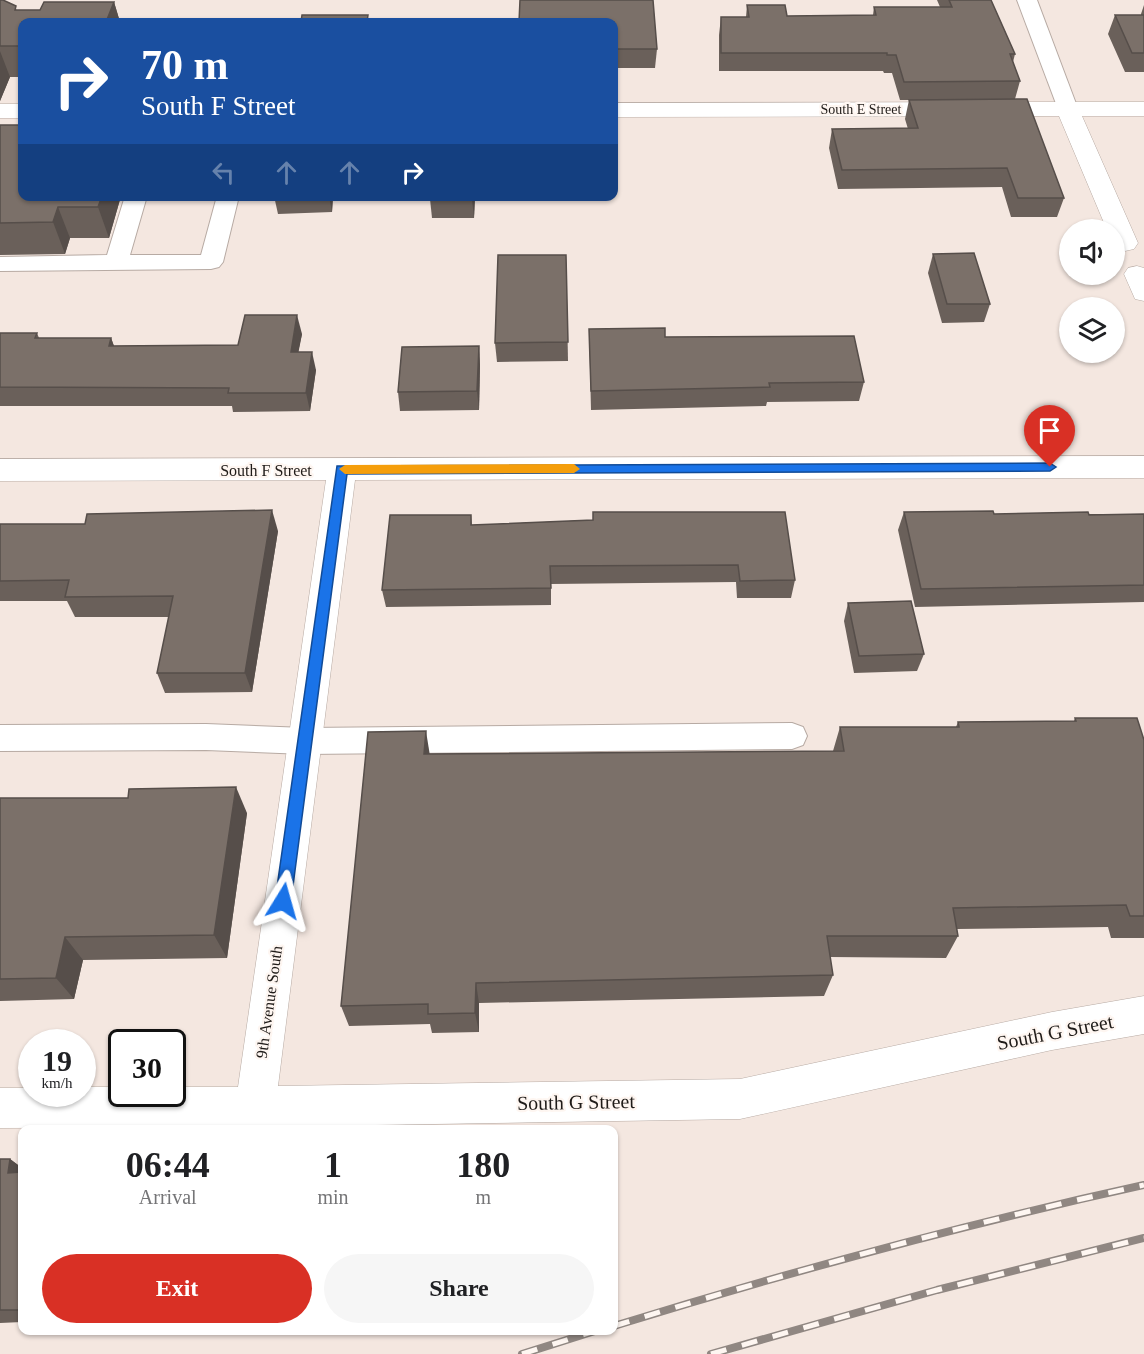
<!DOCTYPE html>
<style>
body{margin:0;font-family:"Times New Roman",serif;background:#f6f6f6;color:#202124;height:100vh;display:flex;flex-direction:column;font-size:22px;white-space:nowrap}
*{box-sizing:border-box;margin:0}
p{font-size:20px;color:#757577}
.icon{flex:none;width:33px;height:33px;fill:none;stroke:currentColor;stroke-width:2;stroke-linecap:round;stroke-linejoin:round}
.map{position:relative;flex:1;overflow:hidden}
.side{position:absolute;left:18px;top:1125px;width:600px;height:210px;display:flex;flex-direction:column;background:#fff;border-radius:12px;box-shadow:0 2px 4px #0004}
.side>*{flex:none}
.guide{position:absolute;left:18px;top:18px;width:600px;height:183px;border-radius:12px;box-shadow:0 2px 4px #0004;background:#1a4fa0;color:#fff;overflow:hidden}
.controls{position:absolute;left:1059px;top:219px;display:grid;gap:12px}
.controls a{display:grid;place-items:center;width:66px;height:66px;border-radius:50%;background:#fff;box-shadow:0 2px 4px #0004;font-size:30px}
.speed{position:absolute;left:18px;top:1029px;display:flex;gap:12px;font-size:30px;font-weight:700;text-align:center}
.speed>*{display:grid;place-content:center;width:78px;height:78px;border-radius:50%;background:#fff;box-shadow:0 2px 4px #0004;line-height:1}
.speed small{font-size:15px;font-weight:400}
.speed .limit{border:3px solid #111;border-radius:9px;background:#fff;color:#111}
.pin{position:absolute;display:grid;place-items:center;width:51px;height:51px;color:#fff;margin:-62px -26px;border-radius:50% 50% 50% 0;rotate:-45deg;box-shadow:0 0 6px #0007}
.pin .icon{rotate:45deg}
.me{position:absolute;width:66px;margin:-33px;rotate:8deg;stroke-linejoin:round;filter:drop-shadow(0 0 4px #0008)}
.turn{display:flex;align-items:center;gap:21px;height:126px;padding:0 24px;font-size:27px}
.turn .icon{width:78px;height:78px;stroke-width:2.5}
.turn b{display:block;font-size:42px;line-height:51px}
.lanes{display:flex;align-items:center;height:57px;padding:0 24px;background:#0003;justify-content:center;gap:30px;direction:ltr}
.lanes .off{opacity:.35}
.eta{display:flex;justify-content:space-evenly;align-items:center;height:102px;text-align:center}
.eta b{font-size:36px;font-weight:600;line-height:42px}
.primary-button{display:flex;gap:12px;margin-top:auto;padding:12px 24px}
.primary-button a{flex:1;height:69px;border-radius:36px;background:#d93025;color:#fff;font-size:24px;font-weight:600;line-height:69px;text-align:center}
.primary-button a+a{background:#f6f6f6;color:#202124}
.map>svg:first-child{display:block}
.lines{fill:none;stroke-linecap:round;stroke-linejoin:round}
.lane-casing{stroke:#b7aaa3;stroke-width:2}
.street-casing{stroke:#b7aaa3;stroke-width:1}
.lane{fill:#fff;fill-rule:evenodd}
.street{fill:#fff;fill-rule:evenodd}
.rail-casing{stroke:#908782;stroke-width:8}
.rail{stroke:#fef6f1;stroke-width:5;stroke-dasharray:16;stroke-linecap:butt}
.wall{fill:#6a605a}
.shaded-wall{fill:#564e4a}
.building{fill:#7b7069;stroke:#564e4a;stroke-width:1.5}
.route{fill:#1a73e8;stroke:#114b97;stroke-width:1.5}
.slow{fill:#f59e0b}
.labels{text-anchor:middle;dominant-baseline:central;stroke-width:4.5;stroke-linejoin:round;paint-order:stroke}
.far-street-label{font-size:14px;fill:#1f1b18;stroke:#fef6f1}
.street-label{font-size:16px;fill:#1f1b18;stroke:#fef6f1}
.near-street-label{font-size:20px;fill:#1f1b18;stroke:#fef6f1}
</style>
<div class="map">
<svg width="1144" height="1354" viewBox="0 0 1144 1354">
<rect width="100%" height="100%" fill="#f4e7e0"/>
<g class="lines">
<!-- lane casing -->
<g class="lane-casing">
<g id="lane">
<polygon points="1017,0 1037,0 1078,109 1075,113 1068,115 1061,113 1058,109"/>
<polygon points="125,196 147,196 130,255 201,255 217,196 239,196 223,262 219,267 211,269 0,271 0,257 107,255"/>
<polygon points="792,723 803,727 807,736 803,745 792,749 305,754 206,750 0,751 0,725 206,724 305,728"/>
</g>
</g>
<!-- street casing -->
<g class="street-casing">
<g id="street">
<polygon points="1067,102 1144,102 1144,116 1082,116 1138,243 1134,249 1125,251 1114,246 1114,230 1107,230 1059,116 614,117 614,103"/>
<rect x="0" y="104" width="22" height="14"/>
<polygon points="1137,266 1144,268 1144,301 1135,299 1124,274 1128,268"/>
<polygon points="1144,456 1144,478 355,480 278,1086 740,1079 1052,1012 1144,996 1144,1034 1052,1050 740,1119 255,1127 0,1128 0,1088 32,1088 32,1094 82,1094 82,1087 122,1087 122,1094 172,1094 172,1087 238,1087 326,480 0,481 0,459"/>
</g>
</g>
<!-- lane -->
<use href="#lane" class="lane"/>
<!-- street -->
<use href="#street" class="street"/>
<!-- rail casing -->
<g class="rail-casing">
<g id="rail">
<path d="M614 1326C789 1272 965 1224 1144 1185"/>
<polyline points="522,1354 598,1330"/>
<polyline points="711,1354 937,1290 1144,1238"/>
</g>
</g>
<!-- rail -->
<use href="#rail" class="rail"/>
</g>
<!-- wall -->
<g class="wall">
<polygon points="0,0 17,10 40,10 114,2 120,22 22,22 22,77 10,77 0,101"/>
<polygon points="937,0 991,0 1015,54 1013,62 1020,81 1015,99 1064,198 1057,217 1011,217 1002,187 838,189 829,148 832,129 908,129 905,119 909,100 900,100 892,73 884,73 883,71 719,71 719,35 721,17 746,17 747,5 787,16 873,15 874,7 940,7"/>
<polygon points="1144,5 1144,72 1125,72 1108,34 1115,15 1141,15 1141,14"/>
<polygon points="614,22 657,49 655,68 614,68"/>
<polygon points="0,125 22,196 121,196 109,238 70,238 65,254 0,255"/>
<polygon points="274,196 333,196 332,212 278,214"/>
<polygon points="475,196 474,218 432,218 430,199"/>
<polygon points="933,254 990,304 984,322 942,323 928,273"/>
<polygon points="566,255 568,361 497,362 495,343"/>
<polygon points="589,329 665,337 864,382 859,401 767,402 766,406 591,410"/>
<polygon points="0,333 37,333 39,338 111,338 114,346 238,345 302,334 298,352 316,370 310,411 233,412 232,406 0,406"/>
<polygon points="479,346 480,365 479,410 400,411 398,392"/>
<polygon points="904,512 994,514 1144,514 1144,602 915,607 898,530"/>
<polygon points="471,515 472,525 592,520 795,580 791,598 737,598 736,582 551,584 551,605 386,607 382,590"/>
<polygon points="0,524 278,531 252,692 165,693 157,673 169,617 75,617 67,601 0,601"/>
<polygon points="848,603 924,654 917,671 854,673 844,621"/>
<polygon points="1075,718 1144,740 1144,938 1111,938 1108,927 957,929 958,936 946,958 830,957 833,975 824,996 479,1003 479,1032 432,1033 430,1024 349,1026 341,1006 430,754 833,751 840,727 956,727 958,722 1074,721"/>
<polygon points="0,798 247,813 227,958 83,960 74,999 0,1001"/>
<polygon points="0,1159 10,1159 22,1168 22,1322 0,1323"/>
</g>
<!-- shaded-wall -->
<g class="shaded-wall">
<polygon points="114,2 120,22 106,22"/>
<polygon points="0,51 10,77 0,101"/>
<polygon points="102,196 121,196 109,238 98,207"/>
<polygon points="329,196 333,196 332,212"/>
<polygon points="472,196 475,196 474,218 472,199"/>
<polygon points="58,207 70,238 65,254 53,222"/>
<polygon points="297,315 302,334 295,370 291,352"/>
<polygon points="111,338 118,357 109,346"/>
<polygon points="479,346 480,365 479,410 477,391"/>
<polygon points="312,352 316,370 310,411 306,393"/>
<polygon points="272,510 278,531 252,692 245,673"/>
<polygon points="426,731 430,756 424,754"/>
<polygon points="236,787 247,813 227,958 214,935"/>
<polygon points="65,937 83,960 74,999 56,978"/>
<polygon points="476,983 479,1003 479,1032 475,1013"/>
<polygon points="10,1159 22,1168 22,1184 8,1173"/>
</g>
<!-- building -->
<g class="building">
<polygon points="0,0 3,0 16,6 15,10 40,10 44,2 114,2 106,22 22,22 22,46 0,46"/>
<polygon points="520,0 653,0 657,49 614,49 614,22 519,22"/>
<polygon points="949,0 991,0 1015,54 1010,54 1020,81 904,82 896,55 887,55 887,53 721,53 721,17 749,17 747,5 785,5 787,16 876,15 874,7 952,7"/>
<polygon points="302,15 368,15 367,22 301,22"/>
<polygon points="1115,15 1144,15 1144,53 1132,53"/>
<polygon points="1027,99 1064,198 1018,198 1007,168 842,170 832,129 918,128 909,100"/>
<polygon points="0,125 22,125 22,196 102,196 98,207 58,207 53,222 0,223"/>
<polygon points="431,196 472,196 472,199 430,199"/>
<polygon points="974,253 990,304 947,304 933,254"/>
<polygon points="498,255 566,255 568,342 495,343"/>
<polygon points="245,315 297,315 291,352 312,352 306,393 228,393 229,388 0,387 0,333 37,333 35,338 111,338 109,346 238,345"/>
<polygon points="665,328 665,337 854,336 864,382 769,383 770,387 591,391 589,329"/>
<polygon points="479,346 477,391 398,392 402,347"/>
<polygon points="272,510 245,673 157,673 173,596 65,597 69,580 0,581 0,524 85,524 87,514"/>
<polygon points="993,511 994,514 1088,512 1089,515 1144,514 1144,585 921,589 904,512"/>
<polygon points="593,512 785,512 795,580 740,581 738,565 550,566 551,588 382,590 390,515 471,515 471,525 593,520"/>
<polygon points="911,601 924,654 859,656 848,603"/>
<polygon points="1075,718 1137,718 1144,740 1144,916 1130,916 1126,905 953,908 958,936 827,936 833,975 476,983 475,1013 428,1014 428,1004 341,1006 368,732 426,731 424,754 844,751 840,727 959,727 958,722 1076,721"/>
<polygon points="236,787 214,935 65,937 56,978 0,979 0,798 128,798 129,789"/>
<polygon points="0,1159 10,1159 8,1173 22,1172 22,1310 0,1310"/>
</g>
<!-- route -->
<polygon class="route" points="1050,463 1056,467 1050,471 347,474 291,901 288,906 283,908 278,906 275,901 337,466"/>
<!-- slow -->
<polygon class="slow" points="574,464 580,469 574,473 345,474 339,469 345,465"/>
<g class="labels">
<!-- far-street labels -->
<g class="far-street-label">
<text x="861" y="109">South E Street</text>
</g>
<!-- street labels -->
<g class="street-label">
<text x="266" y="470">South F Street</text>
<text transform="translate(269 1002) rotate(-82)">9th Avenue South</text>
</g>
<!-- near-street labels -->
<g class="near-street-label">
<text transform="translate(1055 1032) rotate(-11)">South G Street</text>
<text transform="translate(576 1102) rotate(-1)">South G Street</text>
</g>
</g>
</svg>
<div class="controls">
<a><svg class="icon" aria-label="sound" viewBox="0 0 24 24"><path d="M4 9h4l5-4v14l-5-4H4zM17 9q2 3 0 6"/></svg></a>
<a><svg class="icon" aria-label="layers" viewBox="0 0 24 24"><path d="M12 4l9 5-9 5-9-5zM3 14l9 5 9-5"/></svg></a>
</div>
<div class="speed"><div>19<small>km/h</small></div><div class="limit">30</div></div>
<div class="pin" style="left:1050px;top:467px;background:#d93025"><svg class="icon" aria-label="arrive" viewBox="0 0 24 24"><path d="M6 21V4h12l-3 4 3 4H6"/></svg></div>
<svg class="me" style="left:283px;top:901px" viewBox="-20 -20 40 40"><path d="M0-17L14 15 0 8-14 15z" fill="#1a73e8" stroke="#fff" stroke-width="4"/></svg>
<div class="guide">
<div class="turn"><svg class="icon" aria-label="right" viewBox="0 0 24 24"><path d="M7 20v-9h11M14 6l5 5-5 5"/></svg><div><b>70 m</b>South F Street</div></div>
<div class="lanes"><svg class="icon off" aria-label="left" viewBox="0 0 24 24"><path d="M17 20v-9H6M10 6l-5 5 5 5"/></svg><svg class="icon off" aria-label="ahead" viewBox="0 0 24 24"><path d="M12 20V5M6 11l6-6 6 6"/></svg><svg class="icon off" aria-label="ahead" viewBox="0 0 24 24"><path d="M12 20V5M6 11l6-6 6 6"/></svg><svg class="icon" aria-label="right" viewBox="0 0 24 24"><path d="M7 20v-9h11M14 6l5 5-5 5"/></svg></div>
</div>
<section class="side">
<div class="eta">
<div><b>06:44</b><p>Arrival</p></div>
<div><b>1</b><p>min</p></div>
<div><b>180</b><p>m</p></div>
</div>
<div class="primary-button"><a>Exit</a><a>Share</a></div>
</section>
</div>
